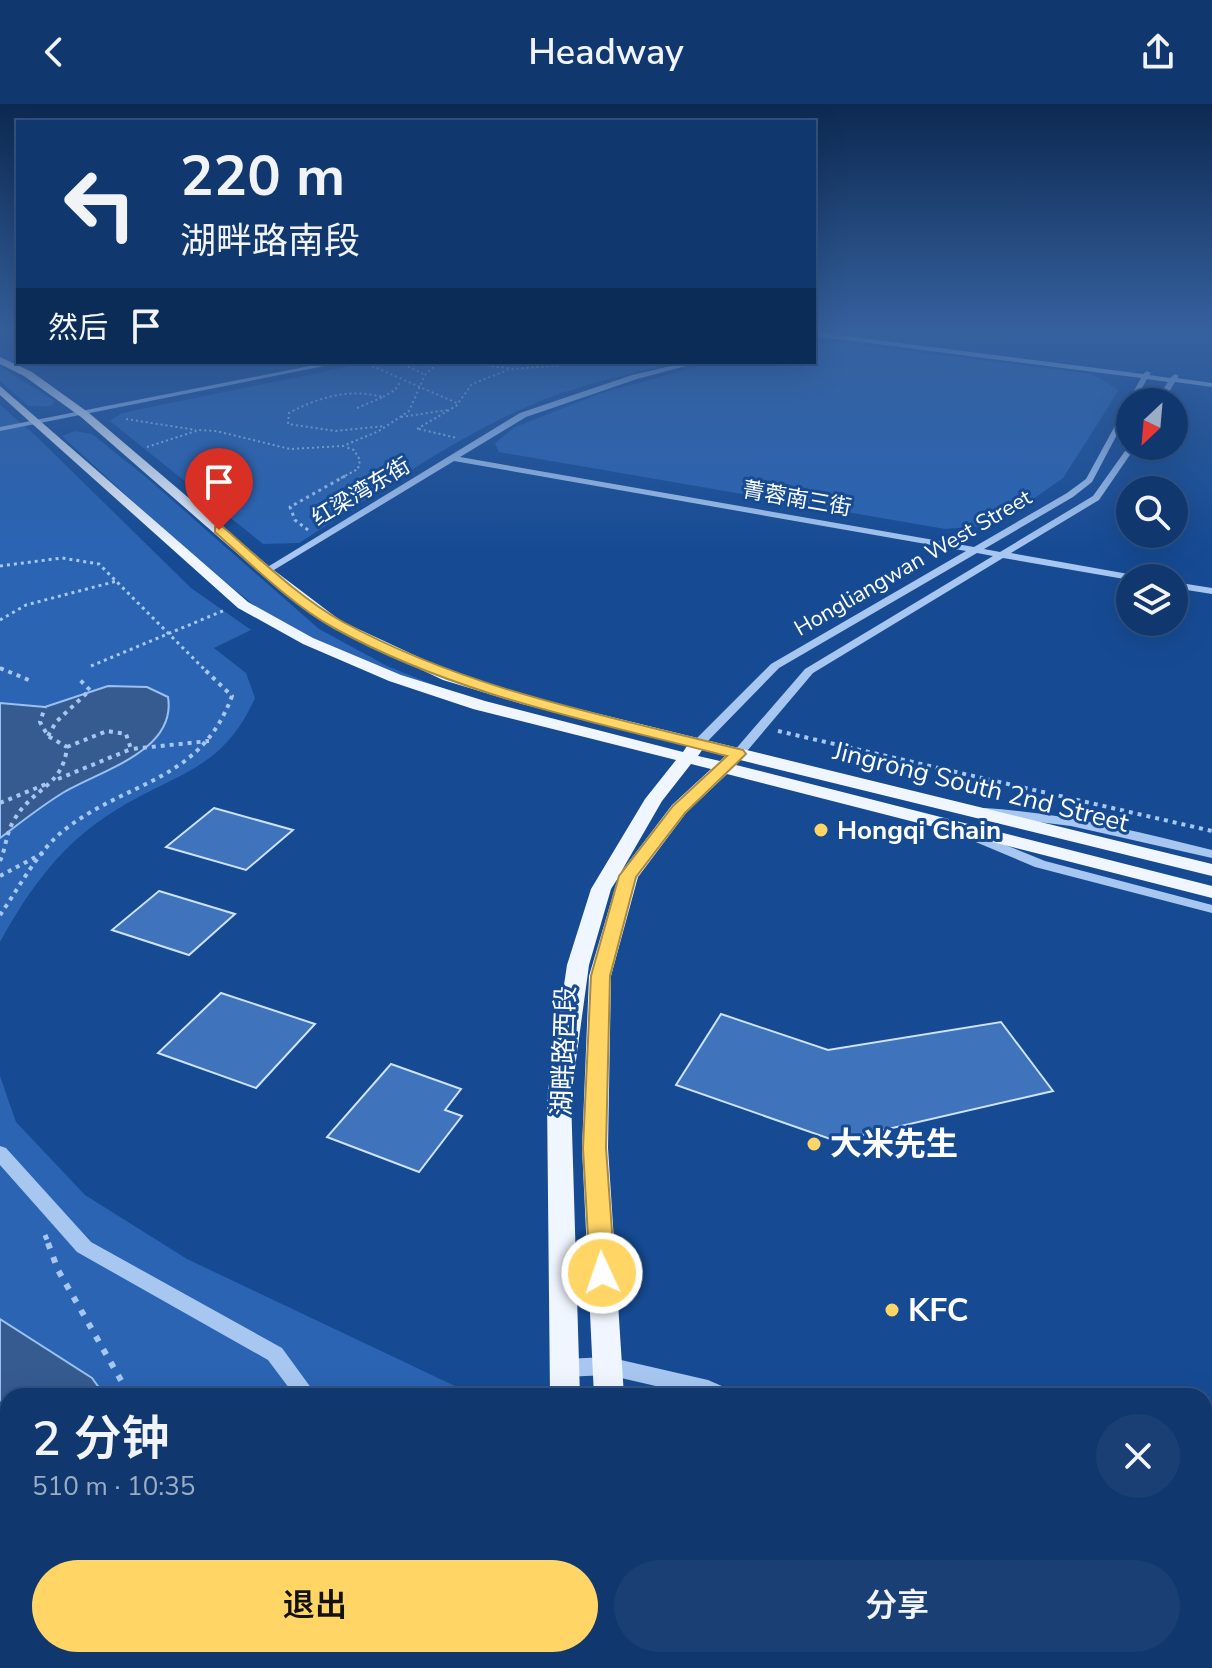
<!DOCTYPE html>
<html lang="zh">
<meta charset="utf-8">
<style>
body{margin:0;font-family:"Nunito Sans","Noto Sans SC",sans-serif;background:#193f74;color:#f1f3f6;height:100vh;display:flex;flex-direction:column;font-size:30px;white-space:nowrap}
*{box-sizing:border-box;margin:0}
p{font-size:26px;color:#9cacc3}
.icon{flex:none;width:44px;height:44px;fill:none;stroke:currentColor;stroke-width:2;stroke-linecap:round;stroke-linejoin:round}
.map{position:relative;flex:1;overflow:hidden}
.side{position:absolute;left:0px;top:1284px;width:1212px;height:280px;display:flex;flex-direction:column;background:#10386f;border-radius:24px 24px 0 0;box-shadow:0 8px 32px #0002,0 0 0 2px #305282}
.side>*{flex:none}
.top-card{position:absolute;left:16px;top:16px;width:800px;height:244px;border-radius:0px;box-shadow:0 8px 32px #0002,0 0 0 2px #305282;background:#10386f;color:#f1f3f6;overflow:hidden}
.needle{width:52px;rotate:206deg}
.tools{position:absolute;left:1116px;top:284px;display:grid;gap:16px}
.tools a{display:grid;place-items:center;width:72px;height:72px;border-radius:50%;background:#10386f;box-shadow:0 8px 32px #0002,0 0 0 2px #305282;font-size:40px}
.pin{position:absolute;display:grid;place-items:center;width:68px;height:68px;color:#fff;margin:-82px -34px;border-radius:50% 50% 50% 0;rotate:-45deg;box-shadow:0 0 8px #0007}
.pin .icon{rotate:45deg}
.me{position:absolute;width:88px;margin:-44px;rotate:357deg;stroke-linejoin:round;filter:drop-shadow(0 0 6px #0008)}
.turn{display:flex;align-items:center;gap:28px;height:168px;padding:0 32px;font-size:36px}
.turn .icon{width:104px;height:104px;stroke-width:2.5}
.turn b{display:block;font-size:56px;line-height:68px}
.then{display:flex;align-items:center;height:76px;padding:0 32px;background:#0003;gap:16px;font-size:30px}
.round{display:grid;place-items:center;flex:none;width:84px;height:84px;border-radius:42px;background:#193f74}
.headline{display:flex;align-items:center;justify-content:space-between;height:136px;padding:0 32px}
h1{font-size:48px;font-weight:600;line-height:60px}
.action{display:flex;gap:16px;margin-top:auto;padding:16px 32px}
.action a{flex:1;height:92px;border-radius:48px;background:#ffd666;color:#111;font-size:32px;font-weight:600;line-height:92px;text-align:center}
.action a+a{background:#193f74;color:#f1f3f6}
header{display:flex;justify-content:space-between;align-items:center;height:104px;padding:0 32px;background:#10386f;font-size:36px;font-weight:600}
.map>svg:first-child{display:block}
.green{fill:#2a64b3}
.water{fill:#365b91;stroke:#99c1f3;stroke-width:2}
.building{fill:#3f74bc;stroke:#cee2fc;stroke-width:2}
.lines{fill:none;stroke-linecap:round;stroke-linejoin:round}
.path-far4{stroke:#a7c7f1;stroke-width:2;stroke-dasharray:2 3;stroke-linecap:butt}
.path-far3{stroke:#a7c7f1;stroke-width:3;stroke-dasharray:3 4;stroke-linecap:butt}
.path-far2{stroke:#a7c7f1;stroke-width:4;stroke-dasharray:4 5;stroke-linecap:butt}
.path-far1{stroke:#a7c7f1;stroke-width:5;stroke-dasharray:5 7;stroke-linecap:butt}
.path{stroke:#a7c7f1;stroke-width:6;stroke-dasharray:6 9;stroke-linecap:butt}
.minor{fill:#a7c7f1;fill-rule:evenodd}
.major{fill:#f0f6ff;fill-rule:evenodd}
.route{fill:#ffd666;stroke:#a68b42;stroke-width:2}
.poi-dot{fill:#ffd666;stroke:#164b94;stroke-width:3}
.labels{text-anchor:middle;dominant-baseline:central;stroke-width:6;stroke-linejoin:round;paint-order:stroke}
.far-street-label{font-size:22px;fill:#fff;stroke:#164b94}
.street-label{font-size:26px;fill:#fff;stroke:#164b94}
.poi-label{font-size:26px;font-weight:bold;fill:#fff;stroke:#164b94;text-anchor:start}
.near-poi-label{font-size:32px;font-weight:bold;fill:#fff;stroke:#164b94;text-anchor:start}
</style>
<header><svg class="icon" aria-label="back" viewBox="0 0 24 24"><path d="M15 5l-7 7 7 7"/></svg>Headway<svg class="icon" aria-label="share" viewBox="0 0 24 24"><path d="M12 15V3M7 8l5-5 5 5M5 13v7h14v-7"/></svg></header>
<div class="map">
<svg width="1212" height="1564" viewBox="0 0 1212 1564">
<rect width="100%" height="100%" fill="#164b94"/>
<!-- green -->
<g class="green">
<polygon points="840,238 1091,270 1119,286 1063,374 1022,403 984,422 945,425 499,348 495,339 515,323 602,289 713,258 814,258 814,239"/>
<path d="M371 258H677C626 271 572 282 524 304 445 339 372 393 299 439L263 440 110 317 122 309Z"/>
<polygon points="0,262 55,297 50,302 29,302 0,277"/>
<path d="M0 301 36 332 191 484 251 526 214 544 246 569 255 594C222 667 177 668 116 706 63 738 29 785 0 838Z"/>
<polygon points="75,327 92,330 147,374 319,525 387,562 464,593 380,564 315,535 255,502 189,449 62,332"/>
<polygon points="0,972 16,1018 85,1091 187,1155 476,1292 8,1292 8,1556 507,1556 507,1564 0,1564"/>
</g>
<!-- water -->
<g class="water">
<path d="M108 582 147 583 168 593C177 648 98 667 61 690 40 703 20 719 0 734V599L45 603Z"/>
<polygon points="0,1215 92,1274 105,1292 8,1292 8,1556 128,1556 127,1564 0,1564"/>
</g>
<!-- building -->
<g class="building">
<polygon points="214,704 293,726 246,766 166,743"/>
<polygon points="159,787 235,810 189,851 112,826"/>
<polygon points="221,889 315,920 256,984 158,949"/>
<polygon points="721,910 828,946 1001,918 1053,987 836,1037 676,981"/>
<polygon points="391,960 461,985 445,1006 462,1012 419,1068 327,1033"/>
</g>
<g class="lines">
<!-- path-far4 -->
<g class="path-far4">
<polyline points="363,258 459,300"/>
<polyline points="399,258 425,271"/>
<polyline points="462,258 514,265 600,258"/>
<polyline points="383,293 395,286 401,277"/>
<path d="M357 304 383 293C350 284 319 293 289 309L288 320 336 327 385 322"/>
<polyline points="401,313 448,306"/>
<polyline points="126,315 196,326"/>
<polyline points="417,325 456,302 472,280 508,266"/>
<polyline points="419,325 457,334"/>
<polyline points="147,343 199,326 216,327 290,345 343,342 379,327 409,307 425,271 439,258"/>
<polyline points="341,374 358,365 360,356 354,346 345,343"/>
</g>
<!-- path-far3 -->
<g class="path-far3">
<polyline points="308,426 295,416 290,403 345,372"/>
<polyline points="0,462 62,454 99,460 205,566"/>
<polyline points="0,516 26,501 117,477"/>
<polyline points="91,562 225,506"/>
<polyline points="0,564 4,566"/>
</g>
<!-- path-far2 -->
<g class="path-far2">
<polyline points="0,564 31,577"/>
<polyline points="778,627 1212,727"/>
<polyline points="48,632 56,618 90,586 80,576"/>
<polyline points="67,643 107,627 126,630 131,645 209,637"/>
<polyline points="58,675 131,645"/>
<polyline points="0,699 46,680"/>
<path d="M0 757C6 744 6 729 14 716 33 683 63 683 67 643L48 632 40 618 45 603"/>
<polyline points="0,772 45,748"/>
<path d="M0 811C19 784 37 748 63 727 127 676 200 679 232 592L203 564"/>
</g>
<!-- path-far1 -->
<polyline class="path-far1" points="45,1131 49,1141"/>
<!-- path -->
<g class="path">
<polyline points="48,1139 58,1166 130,1292"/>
<polyline points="203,1556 203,1564"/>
</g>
<!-- minor -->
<g class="minor">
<polygon points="814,228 1143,270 1147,267 1151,269 1149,271 1170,274 1175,270 1179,272 1177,274 1212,279 1212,283 1175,278 1163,298 1155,298 1168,278 1147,275 1134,298 1130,298 1130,306 1092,378 1073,393 984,445 1000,448 1093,392 1130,340 1130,342 1136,342 1099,396 1011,449 1134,471 1139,474 1130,474 1130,476 1003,454 813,569 742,653 738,654 732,650 734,647 805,565 993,452 977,449 779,564 702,643 694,643 692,640 694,637 771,560 966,447 454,357 269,469 261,467 520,309 632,271 689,258 701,258 637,275 526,313 460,353 974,443 1067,389 1086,375 1141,274 814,232"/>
<polygon points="330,258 344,258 0,327 0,323"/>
<polygon points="1174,478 1212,484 1212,490 1174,484"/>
<path d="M985 704C1063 709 1137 727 1212 746V754L1071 722 980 711 978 708Z"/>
<polygon points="964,724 1045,757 1212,801 1212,809 1035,763 959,731 957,728"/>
<polygon points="0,1042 6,1044 91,1138 282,1244 317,1292 295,1292 268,1256 77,1148 0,1061"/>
<polygon points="608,1253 708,1276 731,1286 734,1292 699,1292 608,1271 564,1273 557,1270 554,1264 557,1258 564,1255"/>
<polygon points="1204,1485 1212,1489 1212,1513 1204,1510"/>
<rect x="393" y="1556" width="24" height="8"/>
</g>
<!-- major -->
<g class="major">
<path d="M0 253 32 268 89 309 271 464 341 517 455 570 534 594 1212 760V772L740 656 736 661 1212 782V794L727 670 686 709 638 773 611 872 608 1044 624 1292H594L582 1044 589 872 618 774 611 785 589 861 571 993 580 1292H550L547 993 567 861 591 785 645 695 676 656 473 605 389 577 303 540 238 504 0 291V282L248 498 313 534 401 571 485 597 683 648 687 642 522 600 443 576 331 523 261 470 81 313 24 272 0 260ZM702 646 725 652 720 657 698 652ZM691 660 711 665 672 701 621 768 662 697Z"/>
<polygon points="559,1556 593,1556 594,1564 558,1564"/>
<polygon points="606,1556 640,1556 641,1564 605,1564"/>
</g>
</g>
<!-- sky -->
<linearGradient id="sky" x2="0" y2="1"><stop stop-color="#0c2951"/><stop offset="0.51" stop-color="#36619f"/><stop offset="1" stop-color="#36619f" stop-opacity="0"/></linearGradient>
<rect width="1212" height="446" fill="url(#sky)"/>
<!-- route -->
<path class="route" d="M215 423H223C261 456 300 494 343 518 468 586 607 612 743 646L746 650 685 709 636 773 610 872 606 1044 615 1169 611 1176 602 1179 593 1176 590 1169 583 1044 591 872 619 772 673 702 727 652C592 617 457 592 334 524 292 501 251 460 215 428Z"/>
<!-- markers -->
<g class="poi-dot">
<circle cx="821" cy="726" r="8"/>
<circle cx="814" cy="1040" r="8"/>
<circle cx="892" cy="1206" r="8"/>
</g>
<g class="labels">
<!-- far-street labels -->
<g class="far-street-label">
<text transform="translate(361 388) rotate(-31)">红梁湾东街</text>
<text transform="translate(797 395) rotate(10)">菁蓉南三街</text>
<text transform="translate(913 459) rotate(-30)">Hongliangwan West Street</text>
</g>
<!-- street labels -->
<g class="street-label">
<text transform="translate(981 683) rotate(14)">Jingrong South 2nd Street</text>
<text transform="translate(564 947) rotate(-88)">湖畔路西段</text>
</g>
<!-- poi labels -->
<g class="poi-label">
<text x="837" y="726">Hongqi Chain</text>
</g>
<!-- near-poi labels -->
<g class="near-poi-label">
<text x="830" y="1040">大米先生</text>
<text x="908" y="1206">KFC</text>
</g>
</g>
</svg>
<div class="tools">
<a><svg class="needle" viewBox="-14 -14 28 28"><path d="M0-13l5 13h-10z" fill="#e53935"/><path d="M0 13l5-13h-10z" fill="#9cacc3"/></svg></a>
<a><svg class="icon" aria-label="search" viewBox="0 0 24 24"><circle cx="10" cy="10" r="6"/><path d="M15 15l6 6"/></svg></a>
<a><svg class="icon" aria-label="layers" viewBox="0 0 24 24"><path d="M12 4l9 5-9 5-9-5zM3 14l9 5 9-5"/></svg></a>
</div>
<div class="pin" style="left:219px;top:426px;background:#d93025"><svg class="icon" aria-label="arrive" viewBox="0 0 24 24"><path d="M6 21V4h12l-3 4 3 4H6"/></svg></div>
<svg class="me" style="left:602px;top:1169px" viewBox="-20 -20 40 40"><circle r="17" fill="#ffd666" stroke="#fff" stroke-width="3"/><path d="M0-11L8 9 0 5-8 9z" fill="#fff"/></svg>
<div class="top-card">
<div class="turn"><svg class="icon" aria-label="left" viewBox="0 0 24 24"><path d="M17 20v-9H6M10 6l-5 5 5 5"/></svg><div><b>220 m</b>湖畔路南段</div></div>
<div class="then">然后<svg class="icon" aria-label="arrive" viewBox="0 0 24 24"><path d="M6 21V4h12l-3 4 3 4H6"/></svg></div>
</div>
<section class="side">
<div class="headline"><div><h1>2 分钟</h1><p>510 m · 10:35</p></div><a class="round"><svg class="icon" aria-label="close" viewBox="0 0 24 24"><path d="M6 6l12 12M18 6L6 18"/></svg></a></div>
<div class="action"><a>退出</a><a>分享</a></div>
</section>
</div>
